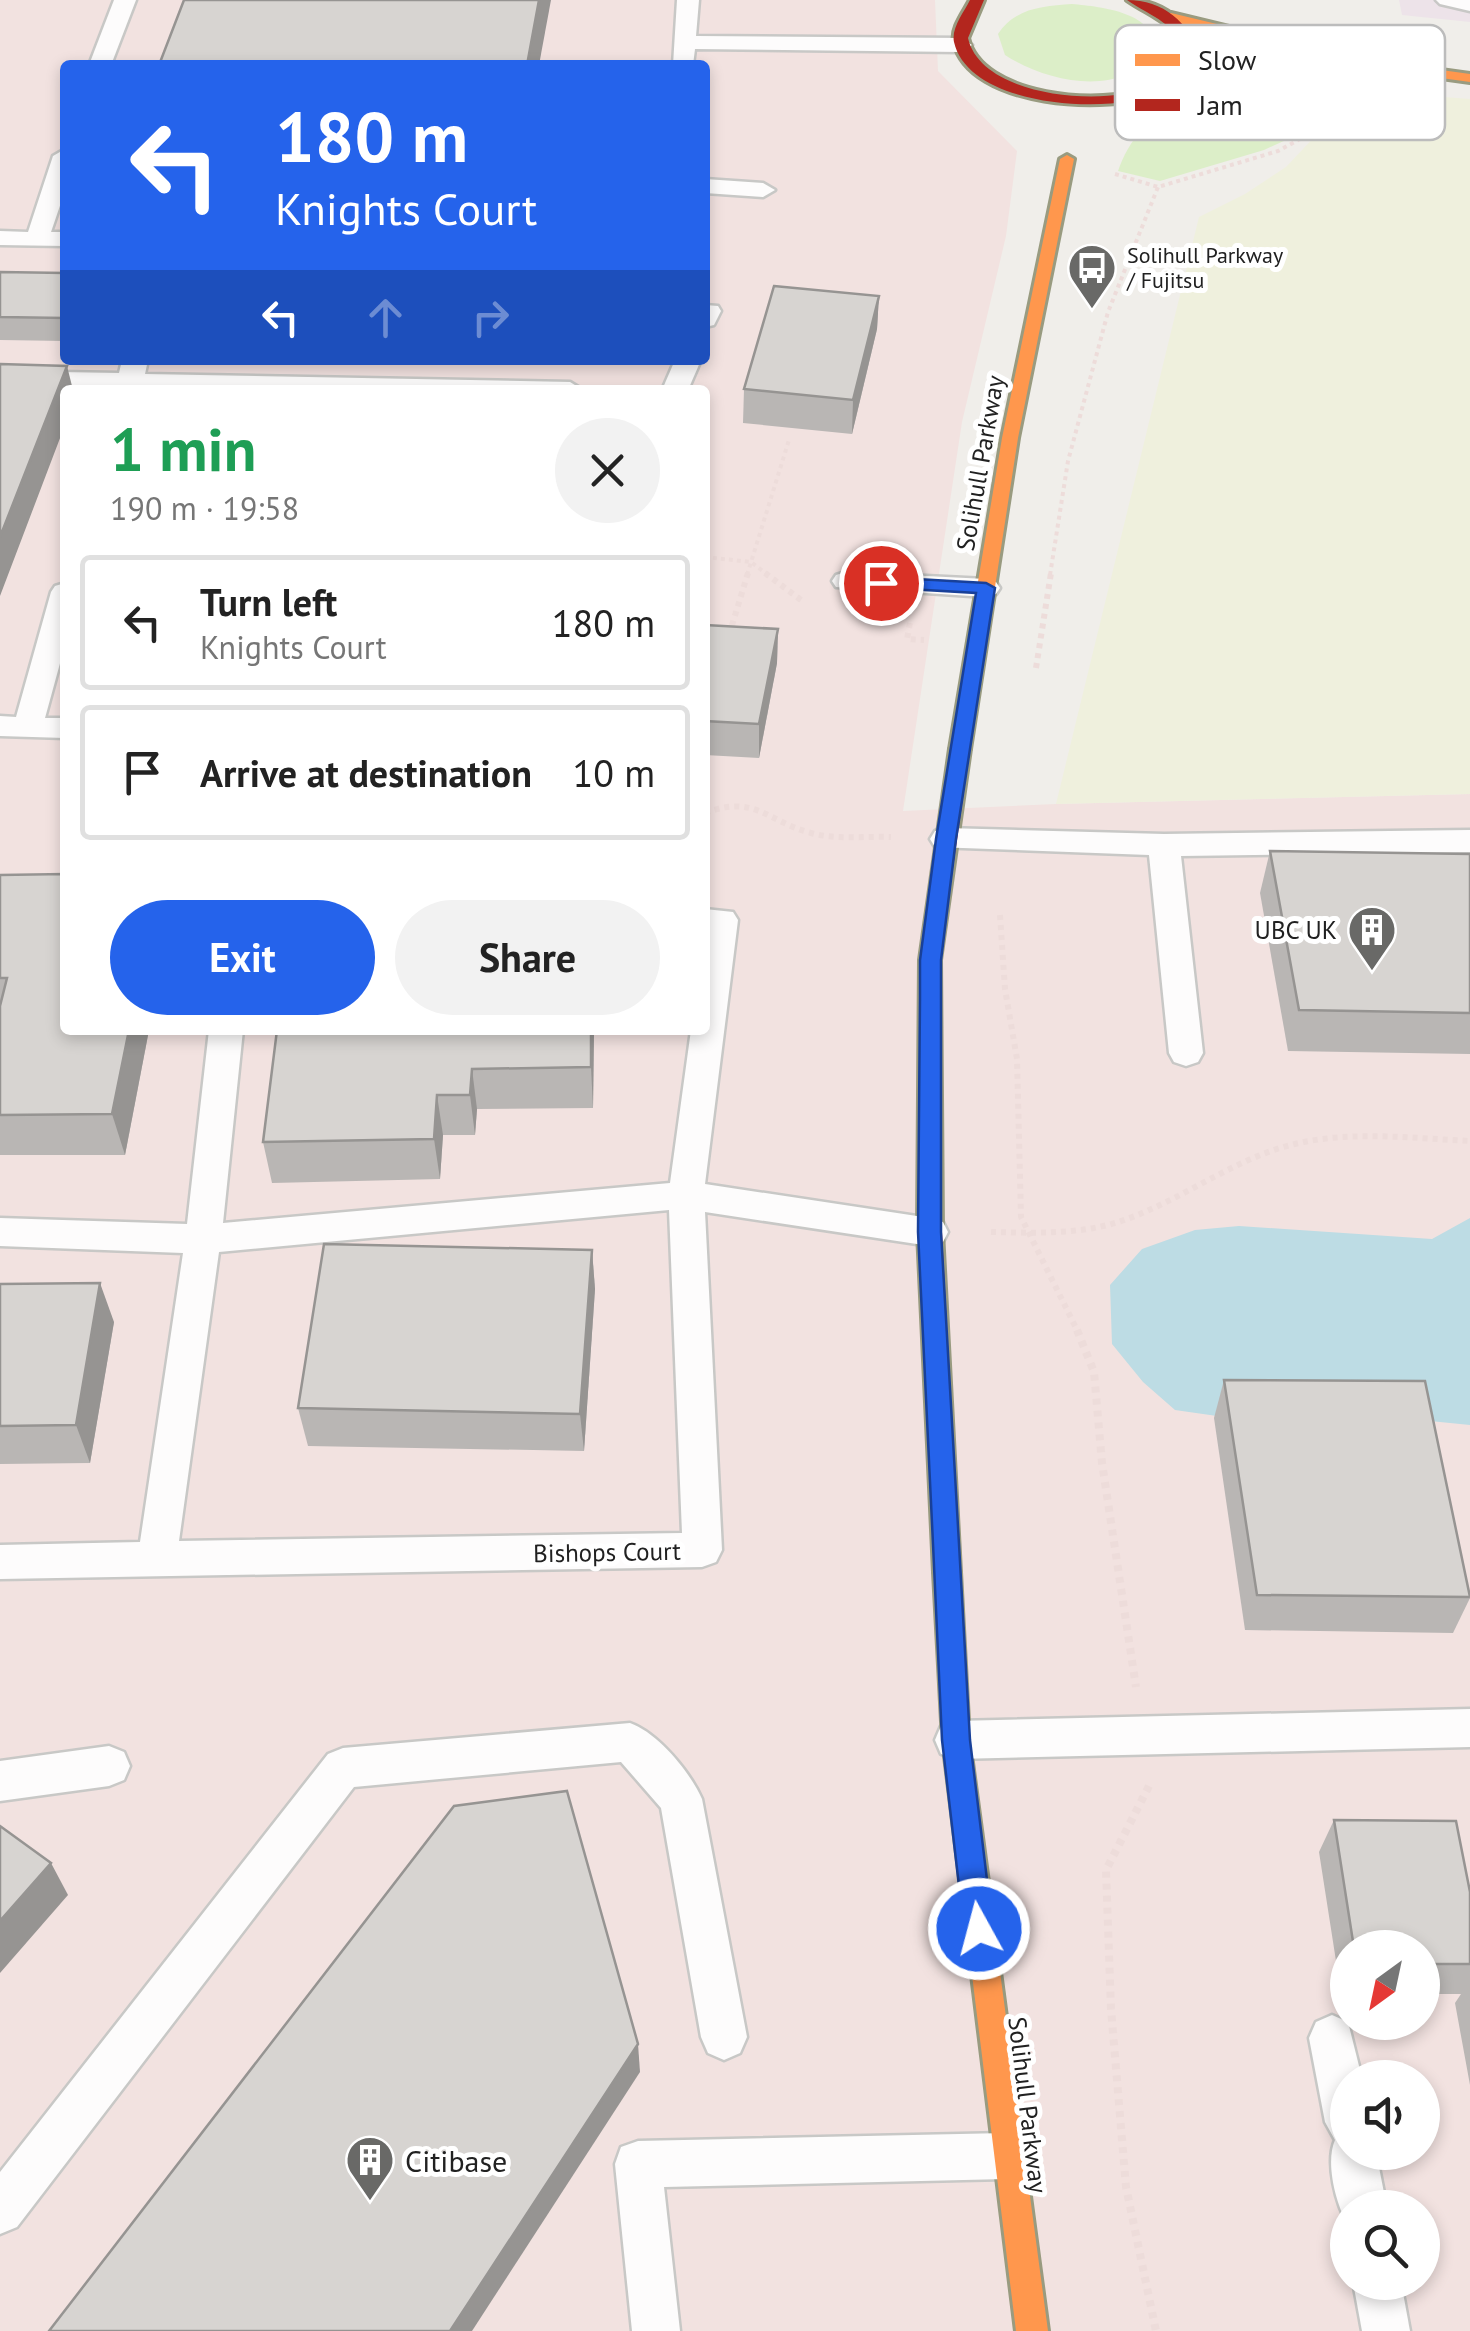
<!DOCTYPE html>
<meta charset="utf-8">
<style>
body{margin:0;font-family:"PT Sans",sans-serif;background:#f2f2f2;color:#222;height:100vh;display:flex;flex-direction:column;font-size:38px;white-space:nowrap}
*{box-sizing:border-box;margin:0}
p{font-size:32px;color:#767676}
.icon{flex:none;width:55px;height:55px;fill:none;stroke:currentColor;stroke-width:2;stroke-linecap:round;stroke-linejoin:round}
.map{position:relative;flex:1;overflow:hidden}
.details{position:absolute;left:60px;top:385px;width:650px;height:650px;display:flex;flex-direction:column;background:#fff;border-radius:10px;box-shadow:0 5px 15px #0003}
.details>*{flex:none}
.top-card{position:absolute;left:60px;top:60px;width:650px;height:305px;border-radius:10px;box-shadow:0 5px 15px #0003;background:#2563eb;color:#fff;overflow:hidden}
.needle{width:65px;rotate:213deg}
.controls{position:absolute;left:1330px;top:1930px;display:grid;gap:20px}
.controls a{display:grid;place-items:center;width:110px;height:110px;border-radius:50%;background:#fff;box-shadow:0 5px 15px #0003;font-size:50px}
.pin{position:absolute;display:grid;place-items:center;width:85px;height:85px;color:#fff;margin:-42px;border:5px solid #fff;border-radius:50%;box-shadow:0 2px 10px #0007}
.me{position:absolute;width:110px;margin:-55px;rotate:353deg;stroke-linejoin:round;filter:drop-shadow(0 0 8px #0008)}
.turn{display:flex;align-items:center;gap:35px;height:210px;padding:0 50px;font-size:45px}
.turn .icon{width:130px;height:130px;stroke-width:2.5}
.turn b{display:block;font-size:70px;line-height:85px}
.lanes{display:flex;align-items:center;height:95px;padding:0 50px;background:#0003;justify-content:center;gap:50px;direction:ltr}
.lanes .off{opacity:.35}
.round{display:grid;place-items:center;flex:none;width:105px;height:105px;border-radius:52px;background:#f2f2f2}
.headline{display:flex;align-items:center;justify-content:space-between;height:170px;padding:0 50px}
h1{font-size:60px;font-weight:700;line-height:75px;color:#1e9e55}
.cta{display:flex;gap:20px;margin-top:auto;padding:20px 50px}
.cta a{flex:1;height:115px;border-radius:60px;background:#2563eb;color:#fff;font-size:40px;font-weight:700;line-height:115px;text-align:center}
.cta a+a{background:#f2f2f2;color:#222}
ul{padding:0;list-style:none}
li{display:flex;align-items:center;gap:30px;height:135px;margin:0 20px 15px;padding:0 30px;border:5px solid #e0e0e0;border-radius:10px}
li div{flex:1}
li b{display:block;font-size:38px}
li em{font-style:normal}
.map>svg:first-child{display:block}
.commercial{fill:#f2e2e0;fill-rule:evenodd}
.industrial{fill:#ede3e9}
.farmland{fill:#eff0dd}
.grass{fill:#dceec8}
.water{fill:#bddce4}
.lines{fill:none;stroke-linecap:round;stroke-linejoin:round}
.lane-casing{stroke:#c8c8c6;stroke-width:5}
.slow-casing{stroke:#999b80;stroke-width:6}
.jam-casing{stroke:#999b80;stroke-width:6}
.path-far2{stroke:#eddcda;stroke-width:4;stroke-dasharray:4 4;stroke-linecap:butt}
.path-far1{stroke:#eddcda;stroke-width:6;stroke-dasharray:5 5;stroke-linecap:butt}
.path{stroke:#eddcda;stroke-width:8;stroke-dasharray:6 6;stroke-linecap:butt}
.lane{fill:#fdfcfc;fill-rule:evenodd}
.slow{fill:#ff974d;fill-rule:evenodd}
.jam{fill:#b3261e;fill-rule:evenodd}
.wall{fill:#b9b6b4}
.shaded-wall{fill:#969492}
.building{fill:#d7d4d1;stroke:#969492;stroke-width:2.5}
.route{fill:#2563eb;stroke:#184099;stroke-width:2.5}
.labels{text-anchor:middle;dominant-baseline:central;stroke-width:10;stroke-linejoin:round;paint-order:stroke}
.far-poi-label{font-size:22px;fill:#212121;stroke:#fff;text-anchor:start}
.street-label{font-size:25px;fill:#212121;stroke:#fff}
.poi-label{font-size:25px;fill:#212121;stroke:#fff;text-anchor:end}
.near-poi-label{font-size:30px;fill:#212121;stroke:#fff;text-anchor:start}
.key{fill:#fff;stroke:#bcbcbc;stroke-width:2.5}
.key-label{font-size:28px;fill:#212121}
</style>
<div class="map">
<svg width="1470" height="2331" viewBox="0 0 1470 2331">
<rect width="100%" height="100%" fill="#f0eeea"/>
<!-- commercial -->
<path class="commercial" d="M0 0H935L938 71 1017 151 1006 236 962 422 903 811 1056 804 1470 794V2331H0ZM65 65H705V360H65ZM65 390H705V1030H65ZM1348 1948H1422V2022H1348ZM1348 2078H1422V2152H1348ZM1348 2208H1422V2282H1348Z"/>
<!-- industrial -->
<polygon class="industrial" points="1399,0 1470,0 1470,22 1402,15"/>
<!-- farmland -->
<polygon class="farmland" points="1353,90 1470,99 1470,794 1056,804 1199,217 1245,194 1286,167 1320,131 1332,95"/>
<!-- grass -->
<g class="grass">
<path d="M1072 4C1103 7 1156 12 1157 52 1121 98 1048 83 1005 55L998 34C1015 8 1043 6 1072 4Z"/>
<path d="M1262 77 1312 80 1310 111 1301 125 1286 140 1264 150 1160 181 1118 171C1139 108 1202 85 1262 77Z"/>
</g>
<!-- water -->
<polygon class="water" points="1470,1218 1470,1425 1410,1419 1217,1416 1175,1410 1143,1382 1112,1344 1110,1285 1142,1249 1195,1230 1239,1226 1432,1239"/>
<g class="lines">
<!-- lane casing -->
<g class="lane-casing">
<g id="lane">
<polygon points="114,0 136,0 111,65 89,65"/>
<polygon points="677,0 699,0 696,36 961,38 972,45 961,52 695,49 693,65 673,65"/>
<polygon points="1436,0 1470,0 1470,11 1440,4"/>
<polygon points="65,149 65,191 51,232 65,232 65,246 0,245 0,231 28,232 53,156"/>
<polygon points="705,179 763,183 775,190 763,197 705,193"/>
<polygon points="705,305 718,306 721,311 714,325 705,327"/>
<polygon points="122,360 148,360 145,374 570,382 583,390 0,387 0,371 119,373"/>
<polygon points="675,360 701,360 688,390 662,390"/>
<polygon points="846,572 986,579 996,582 1000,588 996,594 986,597 836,587 832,581 836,575"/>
<polygon points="65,583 65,645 45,718 65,718 65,738 0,736 0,716 16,717 51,592 55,586"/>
<polygon points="946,828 1164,834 1470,830 1470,852 1181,856 1203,1053 1198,1062 1186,1066 1174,1062 1169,1053 1149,855 935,847 930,839 935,831"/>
<path d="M705 909 733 912 738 920 705 1184 930 1218 943 1222 948 1232 943 1242 930 1246 705 1212 722 1550 716 1562 702 1567 0 1579V1545L140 1542 183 1253 0 1246V1218L187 1224 209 1030H243L223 1223 670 1183 691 1030H705ZM669 1210 682 1533 179 1541 219 1252Z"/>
<polygon points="1470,1709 1470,1747 956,1759 941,1754 935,1740 941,1726 956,1721"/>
<path d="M630 1723C658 1733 690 1772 702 1799L747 2037 740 2053 724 2060 708 2053 701 2037 661 1808 621 1762 354 1787 17 2227 0 2234V2172L328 1754 343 1748Z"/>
<polygon points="109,1746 124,1752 130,1766 124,1780 109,1786 0,1801 0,1761"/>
<path d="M1332 2015 1348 2022 1362 2078H1348V2152H1376L1387 2208H1348V2225C1336 2204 1325 2163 1335 2140L1325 2122 1309 2038 1316 2022Z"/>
<polygon points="1006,2133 1023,2139 1029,2156 1023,2173 1006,2179 664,2187 680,2331 632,2331 615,2164 621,2147 638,2141"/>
<polygon points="1353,2282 1401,2282 1410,2331 1362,2331"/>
</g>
</g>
<!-- slow casing -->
<g class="slow-casing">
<g id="slow">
<polygon points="1171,13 1362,59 1470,74 1470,82 1362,67 1166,20 1166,14"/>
<polygon points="1067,155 1074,159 1018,438 970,749 960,755 950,749 1002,438 1060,159"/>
<polygon points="947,1561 956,1564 960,1572 969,1740 1048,2331 1016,2331 943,1740 934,1572 938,1564"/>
</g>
</g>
<!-- jam casing -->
<g class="jam-casing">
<g id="jam">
<path d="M970 0H984L968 38C981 97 1103 107 1149 87 1164 81 1175 69 1185 57 1177 22 1153 18 1127 0 1163 0 1190 22 1199 57 1189 71 1177 86 1160 93 1111 115 969 108 954 42 951 28 964 12 970 0Z"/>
<polygon points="960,743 970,749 940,960 942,1232 960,1572 956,1580 947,1583 938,1580 934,1572 918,1232 920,960 950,749"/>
</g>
</g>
<!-- path-far2 -->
<g class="path-far2">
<polyline points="1115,174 1158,187 1278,151 1300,139 1317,121 1320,94"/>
<polyline points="705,557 751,562 768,575"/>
<polyline points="747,575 789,440"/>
<polyline points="1050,575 1068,461 1108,312 1158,187"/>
</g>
<!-- path-far1 -->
<g class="path-far1">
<polyline points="765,573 805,603"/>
<polyline points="910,623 907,639 924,640"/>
<polyline points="729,635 748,573"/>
<polyline points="1036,668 1051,573"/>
<path d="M705 813C755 794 766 821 811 833 836 840 865 836 891 837"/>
<polyline points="1000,915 1005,989 1017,1059 1021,1217 1078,1332"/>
<path d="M991 1232C1037 1233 1084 1235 1127 1219 1180 1200 1226 1165 1280 1148 1341 1129 1408 1138 1470 1141"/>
</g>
<!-- path -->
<g class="path">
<polyline points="1077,1330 1094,1372 1102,1463 1136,1687"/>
<polyline points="1149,1786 1106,1870 1111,2009 1126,2187 1156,2331"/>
</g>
<!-- lane -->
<use href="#lane" class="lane"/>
<!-- slow -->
<use href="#slow" class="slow"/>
<!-- jam -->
<use href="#jam" class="jam"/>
</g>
<!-- wall -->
<g class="wall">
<polygon points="0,272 65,273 65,341 0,340"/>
<polygon points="879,296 877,329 852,434 743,423 744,389"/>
<polygon points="705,625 778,629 777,663 759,758 705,755"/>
<polygon points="1270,851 1470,854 1470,1054 1288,1051 1260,893"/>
<polygon points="0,875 65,1030 149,1030 125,1155 0,1155"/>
<polygon points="277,1030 594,1030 593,1108 477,1109 475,1135 443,1135 440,1179 272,1183 263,1142"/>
<polygon points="592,1250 595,1289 584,1451 308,1446 298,1408"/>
<polygon points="0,1284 114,1322 90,1463 0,1464"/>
<polygon points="1224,1380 1470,1594 1470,1598 1453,1633 1245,1630 1214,1418"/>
<polygon points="1334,1820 1470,1892 1470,2085 1455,2003 1461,1994 1422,1994 1422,1948 1348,1948 1348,1993 1341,1993 1319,1852"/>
</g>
<!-- shaded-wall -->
<g class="shaded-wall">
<polygon points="539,0 551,0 539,65 527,65"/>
<polygon points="879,296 877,329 852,434 853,400"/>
<polygon points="67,366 73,390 65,390 65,425 0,596 0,537"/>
<polygon points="778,629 777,663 759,758 759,724"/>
<polygon points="129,1030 149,1030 125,1155 112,1114"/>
<polygon points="591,1030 594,1030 593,1108 591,1067"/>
<polygon points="472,1069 477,1109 475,1135 470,1095"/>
<polygon points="437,1095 443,1135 440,1179 434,1139"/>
<polygon points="592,1250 595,1289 584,1451 580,1414"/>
<polygon points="100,1283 114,1322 90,1463 76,1425"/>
<polygon points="51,1863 68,1895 0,1973 0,1921"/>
<polygon points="638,2044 640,2072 472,2331 450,2331"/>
</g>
<!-- building -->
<g class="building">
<polygon points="184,0 539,0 527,65 159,65"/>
<polygon points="0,272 65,273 65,318 0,317"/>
<polygon points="774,286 879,296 853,400 744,389"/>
<polygon points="0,364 67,366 0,537"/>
<polygon points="705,625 778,629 759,724 705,721"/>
<polygon points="1270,851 1470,854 1470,1013 1299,1010"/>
<polygon points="65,874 65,1030 129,1030 112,1114 0,1115 0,1006 7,978 0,978 0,875"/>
<polygon points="277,1030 591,1030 591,1067 472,1069 470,1095 437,1095 434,1139 263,1142"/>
<polygon points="324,1244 592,1250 580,1414 298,1408"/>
<polygon points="100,1283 76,1425 0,1426 0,1284"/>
<polygon points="1224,1380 1425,1381 1470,1597 1257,1595"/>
<polygon points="567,1791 638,2044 450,2331 49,2331 454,1806"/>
<polygon points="1334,1820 1456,1821 1470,1892 1470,1964 1422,1964 1422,1948 1354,1948"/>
<polygon points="0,1826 51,1863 0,1921"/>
</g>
<!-- route -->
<polygon class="route" points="881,577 986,583 995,588 956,839 941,960 941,1232 959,1544 970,1740 993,1929 989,1939 979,1943 969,1939 964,1929 942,1740 933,1544 918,1232 920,998 920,960 936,839 976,593 874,587 874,579"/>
<!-- icons -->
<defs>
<g id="bus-pin" transform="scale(2.5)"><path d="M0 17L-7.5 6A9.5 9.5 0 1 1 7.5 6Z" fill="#696967" stroke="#fff"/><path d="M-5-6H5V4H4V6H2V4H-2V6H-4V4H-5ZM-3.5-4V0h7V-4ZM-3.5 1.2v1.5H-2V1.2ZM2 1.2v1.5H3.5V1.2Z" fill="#fff"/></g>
<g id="building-pin" transform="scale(2.5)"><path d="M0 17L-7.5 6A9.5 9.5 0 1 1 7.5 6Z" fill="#696967" stroke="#fff"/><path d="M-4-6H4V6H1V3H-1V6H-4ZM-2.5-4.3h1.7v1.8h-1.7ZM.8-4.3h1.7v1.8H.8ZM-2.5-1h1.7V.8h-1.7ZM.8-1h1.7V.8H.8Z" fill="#fff"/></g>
</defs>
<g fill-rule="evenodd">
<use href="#bus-pin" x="1092" y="268"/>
<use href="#building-pin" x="1372" y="930"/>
<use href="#building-pin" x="370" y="2160"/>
</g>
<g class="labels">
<!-- far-poi labels -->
<g class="far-poi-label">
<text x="1127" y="255">Solihull Parkway<tspan x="1127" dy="25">/ Fujitsu</tspan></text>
</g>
<!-- street labels -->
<g class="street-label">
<text transform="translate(980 463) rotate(-80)">Solihull Parkway</text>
<text transform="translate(607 1552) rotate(-1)">Bishops Court</text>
<text transform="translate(1028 2105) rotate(83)">Solihull Parkway</text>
</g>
<!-- poi labels -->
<g class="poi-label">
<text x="1337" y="930">UBC UK</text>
</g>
<!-- near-poi labels -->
<g class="near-poi-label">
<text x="405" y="2160">Citibase</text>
</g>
</g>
<!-- legend -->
<rect x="1115" y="25" width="330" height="115" rx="15" class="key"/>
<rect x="1135" y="54" width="45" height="12" fill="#ff974d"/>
<rect x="1135" y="99" width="45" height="12" fill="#b3261e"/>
<g class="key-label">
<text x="1198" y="70">Slow</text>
<text x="1198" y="115">Jam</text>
</g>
</svg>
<div class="controls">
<a><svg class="needle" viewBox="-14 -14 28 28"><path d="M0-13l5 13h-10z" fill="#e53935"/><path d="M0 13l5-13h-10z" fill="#767676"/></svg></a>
<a><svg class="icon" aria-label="sound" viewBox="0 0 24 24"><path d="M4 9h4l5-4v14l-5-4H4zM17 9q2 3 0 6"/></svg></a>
<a><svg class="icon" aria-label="search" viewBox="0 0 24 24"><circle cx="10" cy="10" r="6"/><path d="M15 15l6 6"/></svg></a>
</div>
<div class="pin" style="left:881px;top:583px;background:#d93025"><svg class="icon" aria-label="arrive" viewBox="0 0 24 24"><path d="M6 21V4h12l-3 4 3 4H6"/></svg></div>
<svg class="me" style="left:979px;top:1929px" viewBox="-20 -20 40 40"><circle r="17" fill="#2563eb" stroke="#fff" stroke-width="3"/><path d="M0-11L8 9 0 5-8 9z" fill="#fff"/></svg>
<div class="top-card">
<div class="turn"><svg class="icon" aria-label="left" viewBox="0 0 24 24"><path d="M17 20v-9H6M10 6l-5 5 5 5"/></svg><div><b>180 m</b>Knights Court</div></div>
<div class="lanes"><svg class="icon" aria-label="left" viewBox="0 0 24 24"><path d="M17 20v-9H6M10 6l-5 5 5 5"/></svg><svg class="icon off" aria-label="ahead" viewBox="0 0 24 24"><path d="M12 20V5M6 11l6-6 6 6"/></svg><svg class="icon off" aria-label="right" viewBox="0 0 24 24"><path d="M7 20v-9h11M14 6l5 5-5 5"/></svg></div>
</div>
<section class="details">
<div class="headline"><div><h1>1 min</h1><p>190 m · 19:58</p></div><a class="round"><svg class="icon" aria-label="close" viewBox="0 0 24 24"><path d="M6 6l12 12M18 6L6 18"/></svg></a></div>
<ul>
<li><svg class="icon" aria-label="left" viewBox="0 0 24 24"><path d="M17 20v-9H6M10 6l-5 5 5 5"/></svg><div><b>Turn left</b><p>Knights Court</p></div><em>180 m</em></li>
<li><svg class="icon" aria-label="arrive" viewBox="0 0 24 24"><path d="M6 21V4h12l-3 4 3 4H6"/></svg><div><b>Arrive at destination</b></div><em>10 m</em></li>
</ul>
<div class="cta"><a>Exit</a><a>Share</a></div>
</section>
</div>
